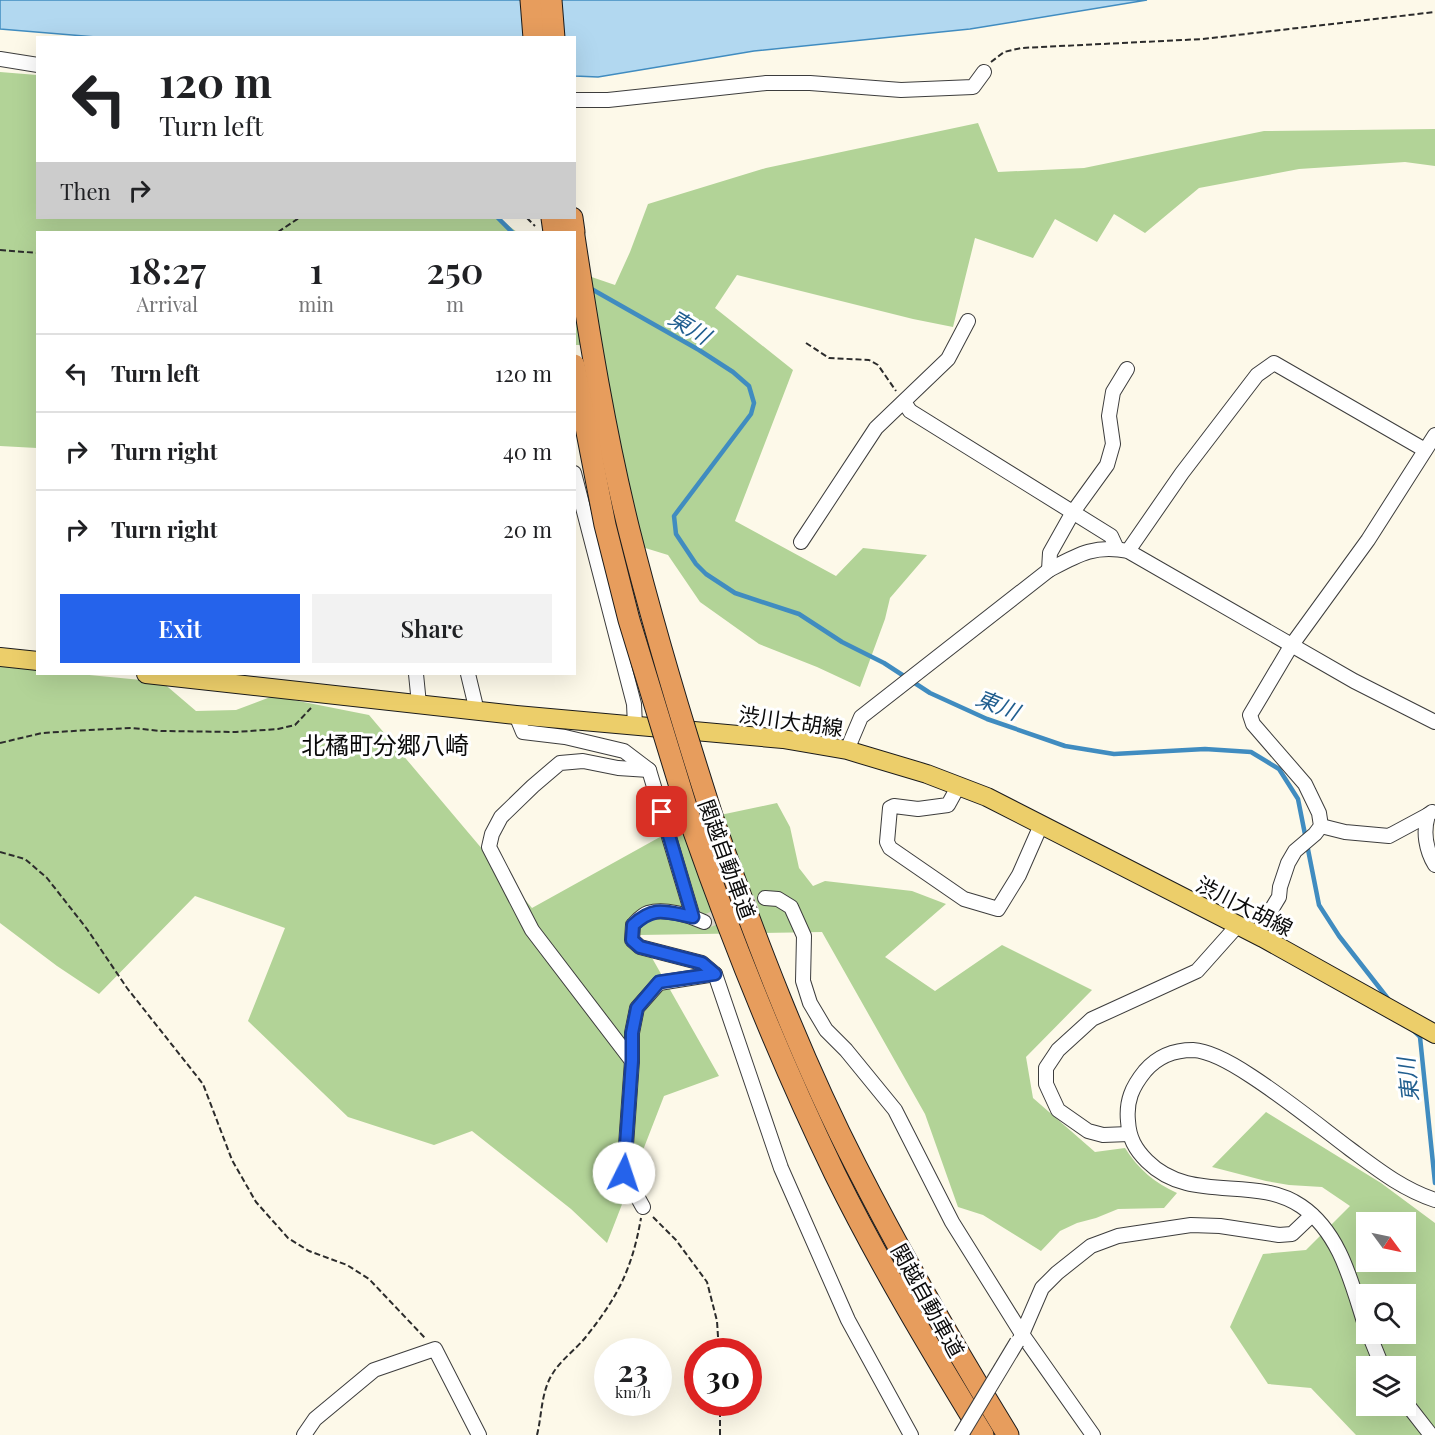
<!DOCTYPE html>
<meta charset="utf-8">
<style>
body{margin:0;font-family:"Playfair Display","Noto Sans JP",serif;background:#f2f2f2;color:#202124;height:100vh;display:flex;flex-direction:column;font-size:22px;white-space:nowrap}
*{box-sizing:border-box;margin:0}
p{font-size:20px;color:#757577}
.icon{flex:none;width:33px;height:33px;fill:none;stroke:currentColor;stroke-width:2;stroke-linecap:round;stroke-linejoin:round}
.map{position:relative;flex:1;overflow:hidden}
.details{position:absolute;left:36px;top:231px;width:540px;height:444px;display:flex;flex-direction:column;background:#fff;border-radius:0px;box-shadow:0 6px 24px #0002}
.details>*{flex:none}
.hud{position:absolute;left:36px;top:36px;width:540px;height:183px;border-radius:0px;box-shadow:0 6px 24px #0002;background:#fff;color:#202124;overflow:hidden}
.needle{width:39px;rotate:123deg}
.controls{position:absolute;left:1356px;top:1212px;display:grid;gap:12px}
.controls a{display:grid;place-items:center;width:60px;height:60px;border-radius:0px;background:#fff;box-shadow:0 6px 24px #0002;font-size:30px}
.speed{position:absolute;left:594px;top:1338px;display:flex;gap:12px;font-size:30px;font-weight:700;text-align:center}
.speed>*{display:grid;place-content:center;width:78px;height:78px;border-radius:50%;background:#fff;box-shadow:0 6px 24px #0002;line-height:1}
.speed small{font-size:15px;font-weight:400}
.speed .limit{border:9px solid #d22;background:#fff;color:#111}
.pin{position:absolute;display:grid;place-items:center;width:51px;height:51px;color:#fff;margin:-26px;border-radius:12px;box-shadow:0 3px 9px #0006}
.me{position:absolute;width:66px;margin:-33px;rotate:4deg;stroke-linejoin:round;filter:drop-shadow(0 0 4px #0008)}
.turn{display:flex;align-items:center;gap:21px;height:126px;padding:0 24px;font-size:27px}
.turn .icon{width:78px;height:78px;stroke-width:2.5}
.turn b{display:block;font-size:42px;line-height:51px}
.then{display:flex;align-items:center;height:57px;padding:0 24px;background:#0003;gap:12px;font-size:22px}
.eta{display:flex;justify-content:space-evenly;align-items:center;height:102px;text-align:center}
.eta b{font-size:36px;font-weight:600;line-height:42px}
.button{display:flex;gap:12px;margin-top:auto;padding:12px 24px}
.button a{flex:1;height:69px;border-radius:0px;background:#2563eb;color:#fff;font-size:24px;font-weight:600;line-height:69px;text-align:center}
.button a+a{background:#f2f2f2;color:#202124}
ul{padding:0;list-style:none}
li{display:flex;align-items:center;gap:18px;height:78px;padding:0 24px;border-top:2px solid #e0e0e0}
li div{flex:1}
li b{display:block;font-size:22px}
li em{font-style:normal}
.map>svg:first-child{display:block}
.forest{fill:#b2d397;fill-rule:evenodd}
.water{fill:#b2d8f0;stroke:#408cc0;stroke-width:1.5}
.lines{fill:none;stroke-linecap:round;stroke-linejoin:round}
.stream{stroke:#408cc0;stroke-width:4.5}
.minor-tunnel{stroke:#d9d5c8;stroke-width:14;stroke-dasharray:14 7;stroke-linecap:butt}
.minor-casing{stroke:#3d3d3d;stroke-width:16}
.major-casing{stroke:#1b1b1b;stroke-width:20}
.highway-casing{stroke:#1b1b1b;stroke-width:23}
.path{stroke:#2c2c2c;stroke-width:2;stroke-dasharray:6 3;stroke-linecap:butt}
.minor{stroke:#fff;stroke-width:14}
.major{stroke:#ecce6a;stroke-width:18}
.highway{stroke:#e79d5d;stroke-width:21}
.minor-bridge-casing{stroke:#3d3d3d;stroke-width:16;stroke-linecap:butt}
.highway-bridge-casing{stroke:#1b1b1b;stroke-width:23;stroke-linecap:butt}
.minor-bridge{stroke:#fff;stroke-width:14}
.highway-bridge{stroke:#e79d5d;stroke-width:21}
.route-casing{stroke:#184099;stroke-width:15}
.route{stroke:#2563eb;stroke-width:10}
.labels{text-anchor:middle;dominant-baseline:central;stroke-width:6;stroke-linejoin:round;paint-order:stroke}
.street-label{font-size:21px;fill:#0a0a0a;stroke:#fff}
.water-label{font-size:22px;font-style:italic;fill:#205e8f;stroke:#fff}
.quarter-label{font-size:24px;fill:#0a0a0a;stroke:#fff}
</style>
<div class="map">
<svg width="1435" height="1435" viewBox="0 0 1435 1435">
<rect width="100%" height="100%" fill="#fdf9e9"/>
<!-- forest -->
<g class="forest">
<polygon points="0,72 37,75 38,218 498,218 517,232 38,232 37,448 0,446"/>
<polygon points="978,123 998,172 1084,168 1264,131 1435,129 1435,166 1405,162 1299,169 1199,188 1145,233 1114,214 1097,242 1055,219 1033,258 975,238 953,327 913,319 737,275 715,308 793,370 735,521 836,576 863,548 927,555 890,598 885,619 860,687 817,667 759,644 700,602 668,555 642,547 597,345 575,345 574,271 615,285 630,252 648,204 766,168"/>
<path d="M0 666 37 669 38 674H79L162 682 196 711 236 710 273 696 369 715 532 908 687 822 777 803 790 827 799 868 813 886 825 881 912 891 946 904 885 957 935 991 1002 945 1092 990 1026 1057 1033 1098 1095 1152 1125 1148C1138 1169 1155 1183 1177 1193L1164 1208 1118 1209 1096 1218 1077 1223 1060 1231 1041 1251 983 1215 958 1207 925 1114 822 932 639 935 719 1076 664 1096 607 1243 571 1209 472 1131 434 1145 348 1117 248 1021 285 928 195 896 99 994 57 966 0 923Z"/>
<path d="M1266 1112 1381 1183 1435 1223V1435H1356L1311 1388 1268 1384 1230 1327 1263 1254 1306 1250 1350 1206 1322 1187 1289 1185 1266 1181 1212 1167ZM1366 1222H1406V1262H1366ZM1366 1294H1406V1334H1366ZM1366 1366H1406V1406H1366Z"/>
</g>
<!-- water -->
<polygon class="water" points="0,0 1147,0 970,29 754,51 598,77 575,76 574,38 96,37 0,29"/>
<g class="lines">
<!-- stream -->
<g class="stream">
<polyline points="498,218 512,232"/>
<polyline points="588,287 699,350 733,372 749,386 754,403 751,414 674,516 676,534 696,564 706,574 735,593 799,614 842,642 884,663 930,693 987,719 1065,746 1114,754 1205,749 1251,752 1279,769 1298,799 1319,905 1339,936 1389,1000"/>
<polyline points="1413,1030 1420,1037 1435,1183"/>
</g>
<!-- minor-tunnel -->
<polyline class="minor-tunnel" points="704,922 765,898"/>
<!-- minor casing -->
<g class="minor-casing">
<g id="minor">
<polyline points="0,59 38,65"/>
<polyline points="574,100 608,100 766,83 810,83 901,90 973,87 984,72"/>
<polyline points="904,402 910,411 1111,536 1117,549"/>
<polyline points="574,473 634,704 635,725"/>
<polyline points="801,542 876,428 948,359 968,321"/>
<polyline points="1128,551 1182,473 1257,375 1274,363 1425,450"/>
<polyline points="1049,570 1050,553 1073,512 1107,465 1113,444 1109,416 1113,392 1127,369"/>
<polyline points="416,674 419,704"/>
<polyline points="468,674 475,703"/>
<polyline points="516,715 523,732 565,737 624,751 649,770 693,917"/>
<path d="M847 750 861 717 1049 570C1077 555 1095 544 1128 551L1354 681 1435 722"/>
<polyline points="959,785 948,805 918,809 894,806 890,808 887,842 890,848 964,899 998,909 1019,875 1041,825"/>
<path d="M1432 812 1428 815C1423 832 1426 850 1435 865"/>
<polyline points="1321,826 1345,832 1389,836 1428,815"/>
<polyline points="765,898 778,899 791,907 804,936 803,981 810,1003 826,1030 846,1050 895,1110 952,1222 1022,1334 1093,1435"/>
<path d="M704 922C689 915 664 908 648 913 642 915 637 921 633 925L632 940 640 947 702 963 715 974 781 1168 848 1320 911 1435"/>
<polyline points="1256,935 1279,897 1280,887 1288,863 1295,851 1315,834 1321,826 1319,813 1305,784 1253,724 1250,715 1291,646 1368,540 1435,435"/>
<polyline points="632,1061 532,930 489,847 492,834 501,817 533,786 560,763 583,761 618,768 649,770"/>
<polyline points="1129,1134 1103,1135 1088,1131 1058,1110 1046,1084 1046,1068 1058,1050 1092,1019 1197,971 1238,925"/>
<polyline points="643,1207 624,1173 632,1061 632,1033 637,1008 659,983 715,974"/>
<path d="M1366 1328C1352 1285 1341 1233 1301 1206 1254 1174 1191 1205 1147 1161 1135 1149 1129 1138 1128 1121 1126 1101 1132 1087 1145 1071 1157 1057 1174 1050 1193 1050 1211 1051 1236 1066 1251 1076 1285 1098 1317 1124 1350 1149 1377 1169 1402 1189 1435 1200"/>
<polyline points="1369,1334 1382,1366"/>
<polyline points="1020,1339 1042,1288 1057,1273 1091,1246 1118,1236 1191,1225 1220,1226 1279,1235 1292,1234 1312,1215"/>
<polyline points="1406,1403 1431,1435"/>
<polyline points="304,1435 315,1419 374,1370 435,1349 479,1435"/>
</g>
</g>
<!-- major casing -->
<g class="major-casing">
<g id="major">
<polyline points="0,657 38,661"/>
<polyline points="146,674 516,715 783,739 847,750 927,774 987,797 1263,938 1435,1034"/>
</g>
</g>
<!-- highway casing -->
<g class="highway-casing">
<g id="highway">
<polyline points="531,0 534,38"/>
<polyline points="551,0 554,38"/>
<polyline points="552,218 554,232"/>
<polyline points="572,218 574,232"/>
<path d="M714 822C755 938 800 1057 856 1166 903 1258 954 1347 1008 1435"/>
<path d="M693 829C734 946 781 1062 835 1174 879 1263 931 1350 983 1435"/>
</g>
</g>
<!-- path -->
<g class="path">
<polyline points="991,62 1004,52 1021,48 1203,39 1435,12"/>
<polyline points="527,218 535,226"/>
<polyline points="278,232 299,218"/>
<polyline points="0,250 38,253"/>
<polyline points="806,343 829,358 869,360 878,365 896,391"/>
<polyline points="0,743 42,733 89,730 132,728 161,731 236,732 278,729 295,725 311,708"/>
<polyline points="0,852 25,859 47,878 87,929 127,988 203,1084 232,1160 256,1202 288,1238 309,1251 347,1265 369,1279 425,1338"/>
<polyline points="653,1217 676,1240 707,1282 717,1321 719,1352"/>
<polyline points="720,1402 720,1435"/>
<path d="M537 1435C542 1415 541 1391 553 1373 561 1360 575 1350 585 1338 617 1298 632 1270 641 1218"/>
</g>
<!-- minor -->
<use href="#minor" class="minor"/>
<!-- major -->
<use href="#major" class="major"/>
<!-- highway -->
<use href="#highway" class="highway"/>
<!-- minor-bridge casing -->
<g class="minor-bridge-casing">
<polyline id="minor-bridge" points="961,1435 1017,1342"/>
</g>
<!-- highway-bridge casing -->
<g class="highway-bridge-casing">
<g id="highway-bridge">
<path d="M574 236C589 335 605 433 629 530 654 629 683 726 714 822"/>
<polyline points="574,365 605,525 629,620 693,829"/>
</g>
</g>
<!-- minor-bridge -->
<use href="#minor-bridge" class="minor-bridge"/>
<!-- highway-bridge -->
<use href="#highway-bridge" class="highway-bridge"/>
</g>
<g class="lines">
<!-- route casing -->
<g class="route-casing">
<path id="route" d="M624 1173 632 1061V1033L637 1008 659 982 715 974 702 963 640 947 632 940 633 925C655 905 665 912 693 917L662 812"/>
</g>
<!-- route -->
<use href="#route" class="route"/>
</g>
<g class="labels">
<!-- street labels -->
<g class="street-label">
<text transform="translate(791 720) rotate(8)">渋川大胡線</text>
<text transform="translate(728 859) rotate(70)">関越自動車道</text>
<text transform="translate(1245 905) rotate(27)">渋川大胡線</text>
<text transform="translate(929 1300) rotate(61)">関越自動車道</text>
</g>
<!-- water labels -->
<g class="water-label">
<text transform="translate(690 326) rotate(31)">東川</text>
<text transform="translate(998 704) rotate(22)">東川</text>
<text transform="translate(1407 1080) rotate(-96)">東川</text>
</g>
<!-- quarter labels -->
<g class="quarter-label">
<text x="385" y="744">北橘町分郷八崎</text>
</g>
</g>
</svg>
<div class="controls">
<a><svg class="needle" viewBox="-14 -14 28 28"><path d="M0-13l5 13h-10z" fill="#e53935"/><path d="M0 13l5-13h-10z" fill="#757577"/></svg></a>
<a><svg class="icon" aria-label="search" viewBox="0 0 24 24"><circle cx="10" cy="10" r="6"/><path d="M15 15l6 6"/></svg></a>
<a><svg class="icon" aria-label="layers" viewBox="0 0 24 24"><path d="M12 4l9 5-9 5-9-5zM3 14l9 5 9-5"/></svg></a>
</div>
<div class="speed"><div>23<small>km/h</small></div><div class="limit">30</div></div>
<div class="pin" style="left:662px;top:812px;background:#d93025"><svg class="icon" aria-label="arrive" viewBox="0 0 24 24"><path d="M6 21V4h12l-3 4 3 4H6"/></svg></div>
<svg class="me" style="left:624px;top:1173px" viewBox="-20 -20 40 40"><circle r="19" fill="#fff"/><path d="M0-13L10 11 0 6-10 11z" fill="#2563eb"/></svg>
<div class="hud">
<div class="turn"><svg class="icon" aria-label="left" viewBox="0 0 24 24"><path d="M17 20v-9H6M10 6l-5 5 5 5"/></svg><div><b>120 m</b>Turn left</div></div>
<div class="then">Then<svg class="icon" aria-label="right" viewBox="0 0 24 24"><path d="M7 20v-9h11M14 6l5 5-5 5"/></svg></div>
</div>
<section class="details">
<div class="eta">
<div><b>18:27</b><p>Arrival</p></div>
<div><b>1</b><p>min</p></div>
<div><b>250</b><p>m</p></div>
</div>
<ul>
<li><svg class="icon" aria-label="left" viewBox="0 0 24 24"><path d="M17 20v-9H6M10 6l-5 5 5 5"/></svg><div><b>Turn left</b></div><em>120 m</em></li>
<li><svg class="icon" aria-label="right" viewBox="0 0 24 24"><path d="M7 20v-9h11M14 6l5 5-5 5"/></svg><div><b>Turn right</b></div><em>40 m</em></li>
<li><svg class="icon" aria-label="right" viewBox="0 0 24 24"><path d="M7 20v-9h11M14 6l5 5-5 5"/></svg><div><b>Turn right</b></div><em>20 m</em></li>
</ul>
<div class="button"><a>Exit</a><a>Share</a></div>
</section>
</div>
